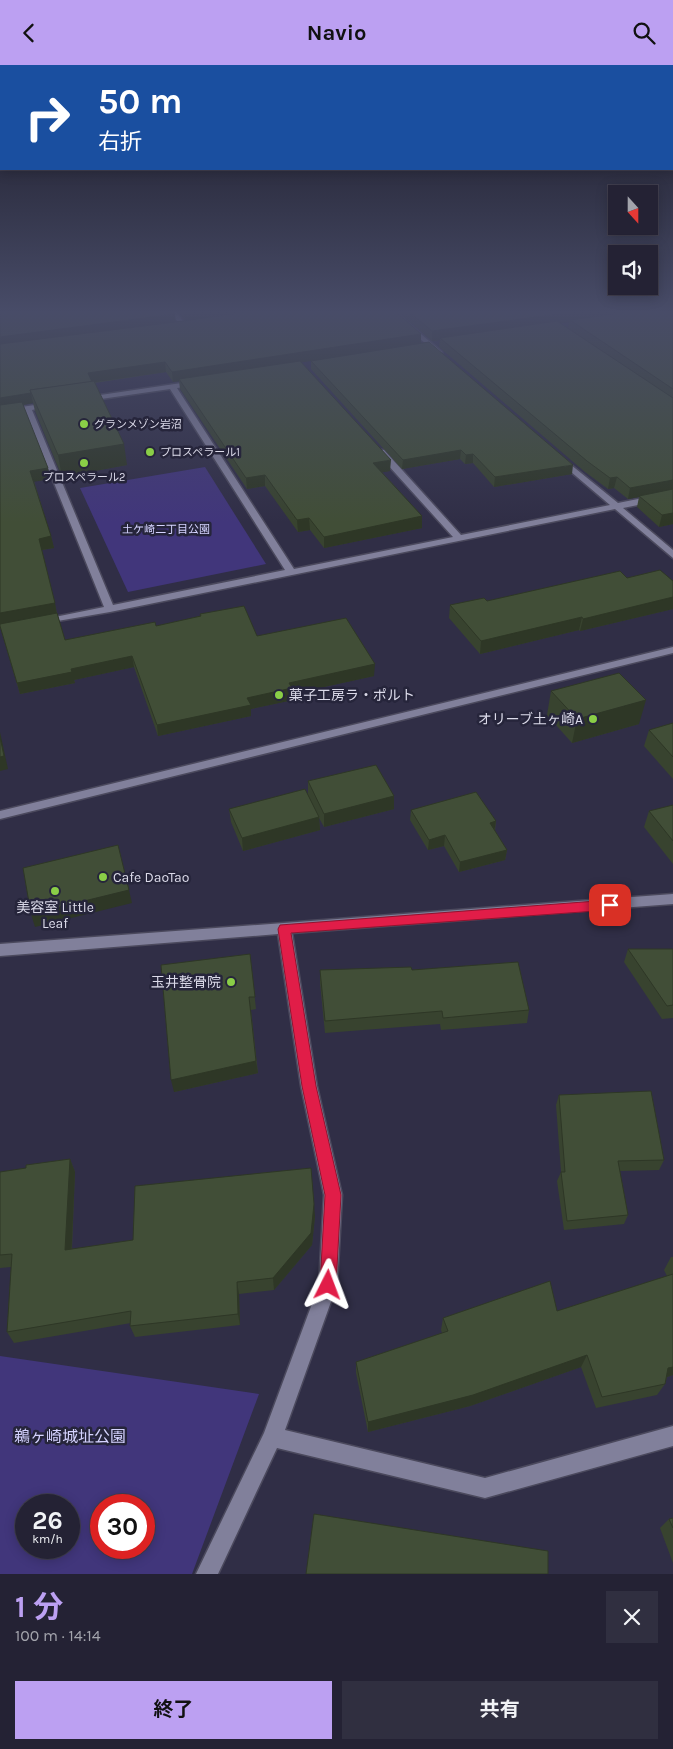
<!DOCTYPE html>
<html lang="ja">
<meta charset="utf-8">
<style>
body{margin:0;font-family:Karla,"Noto Sans JP",sans-serif;background:#302f40;color:#f1f3f6;height:100vh;display:flex;flex-direction:column;font-size:19px;white-space:nowrap}
*{box-sizing:border-box;margin:0}
p{font-size:16px;color:#a3a4ac}
.icon{flex:none;width:28px;height:28px;fill:none;stroke:currentColor;stroke-width:2;stroke-linecap:round;stroke-linejoin:round}
.map{position:relative;height:1509px;overflow:hidden}
.sheet{display:flex;flex-direction:column;background:#242234;flex:1}
.sheet>*{flex:none}
.hud{position:absolute;left:0px;top:0px;width:674px;height:105px;box-shadow:0 2px 12px #0003,0 0 0 1px #413f4f;background:#1a4fa0;color:#fff;overflow:hidden}
.needle{width:32px;rotate:159deg}
.fabs{position:absolute;left:608px;top:120px;display:grid;gap:10px}
.fabs a{display:grid;place-items:center;width:50px;height:50px;border-radius:0px;background:#242234;box-shadow:0 2px 12px #0003,0 0 0 1px #413f4f;font-size:25px}
.speed{position:absolute;left:15px;top:1429px;display:flex;gap:10px;font-size:25px;font-weight:700;text-align:center}
.speed>*{display:grid;place-content:center;width:65px;height:65px;border-radius:50%;background:#242234;box-shadow:0 2px 12px #0003,0 0 0 1px #413f4f;line-height:1}
.speed small{font-size:12px;font-weight:400}
.speed .limit{border:8px solid #d22;background:#fff;color:#111}
.pin{position:absolute;display:grid;place-items:center;width:42px;height:42px;color:#fff;margin:-21px;border-radius:10px;box-shadow:0 2px 8px #0006}
.me{position:absolute;width:55px;margin:-28px;rotate:3deg;stroke-linejoin:round;filter:drop-shadow(0 0 4px #0008)}
.turn{display:flex;align-items:center;gap:18px;height:105px;padding:0 15px;font-size:22px}
.turn .icon{width:65px;height:65px;stroke-width:2.5}
.turn b{display:block;font-size:35px;line-height:42px}
.round{display:grid;place-items:center;flex:none;width:52px;height:52px;border-radius:0px;background:#302f40}
.summary{display:flex;align-items:center;justify-content:space-between;height:85px;padding:0 15px}
h1{font-size:30px;font-weight:700;line-height:38px;color:#bca0f2}
.primary-button{display:flex;gap:10px;margin-top:auto;padding:10px 15px}
.primary-button a{flex:1;height:58px;border-radius:0px;background:#bca0f2;color:#111;font-size:20px;font-weight:700;line-height:58px;text-align:center}
.primary-button a+a{background:#302f40;color:#f1f3f6}
header{display:flex;justify-content:space-between;align-items:center;height:65px;padding:0 15px;background:#bca0f2;color:#111;font-size:22px;font-weight:700}
.map>svg:first-child{display:block}
.green{fill:#41367b;fill-rule:evenodd}
.lines{fill:none;stroke-linecap:round;stroke-linejoin:round}
.street-casing{stroke:#4b495d;stroke-width:3}
.secondary-casing{stroke:#4b495d;stroke-width:3}
.street{fill:#81809b;fill-rule:evenodd}
.secondary{fill:#81809b;fill-rule:evenodd}
.wall{fill:#38432f;fill-rule:evenodd}
.shaded-wall{fill:#2e3726}
.building{fill:#414e37;stroke:#2e3726}
.route{fill:#e11d48;stroke:#92132f}
.poi-dot{fill:#8ace47;stroke:#26253b;stroke-width:2}
.labels{text-anchor:middle;dominant-baseline:central;stroke-width:5;stroke-linejoin:round;paint-order:stroke}
.far-poi-label{font-size:11px;fill:#dbdae9;stroke:#26253b;text-anchor:start}
.far-park-label{font-size:11px;fill:#d5d3ff;stroke:#26253b}
.poi-label{font-size:14px;fill:#dbdae9;stroke:#26253b;text-anchor:start}
.near-park-label{font-size:16px;fill:#d5d3ff;stroke:#26253b}
</style>
<header><svg class="icon" aria-label="back" viewBox="0 0 24 24"><path d="M15 5l-7 7 7 7"/></svg>Navio<svg class="icon" aria-label="search" viewBox="0 0 24 24"><circle cx="10" cy="10" r="6"/><path d="M15 15l6 6"/></svg></header>
<div class="map">
<svg width="673" height="1509" viewBox="0 0 673 1509">
<rect width="100%" height="100%" fill="#302e46"/>
<!-- green -->
<g class="green">
<polygon points="205,402 266,499 128,527 80,423"/>
<path d="M0 1291 259 1329 192 1509H0ZM26 1440H69V1482H26ZM101 1440H144V1482H101Z"/>
</g>
<g class="lines">
<!-- street casing -->
<g class="street-casing">
<g id="street">
<polygon points="170,246 176,246 187,262 186,263 182,263"/>
<polygon points="387,246 394,246 442,287 442,289 438,289"/>
<polygon points="195,316 198,316 198,320 177,323 294,504 453,472 378,389 377,387 381,385 384,385 461,470 610,440 557,395 556,393 560,391 618,438 673,427 673,433 623,443 673,485 673,493 615,444 110,547 40,559 40,555 104,542 25,346 0,349 0,345 49,338 53,340 32,345 113,540 285,505 170,324 87,336 83,334 87,332"/>
<polygon points="673,829 673,839 292,868 317,1021 342,1130 337,1220 285,1365 485,1413 673,1361 673,1381 485,1433 277,1383 218,1509 196,1509 264,1368 319,1220 324,1130 301,1021 278,869 0,891 0,879"/>
</g>
</g>
<!-- secondary casing -->
<g class="secondary-casing">
<polygon id="secondary" points="673,582 673,588 0,754 0,746"/>
</g>
<!-- street -->
<use href="#street" class="street"/>
<!-- secondary -->
<use href="#secondary" class="secondary"/>
</g>
<!-- wall -->
<g class="wall">
<polygon points="0,246 176,257 185,256 178,246 395,246 421,278 572,409 494,422 473,398 465,399 460,394 402,404 311,304 311,296 359,288 301,297 390,406 382,407 422,451 422,463 324,483 310,465 298,467 265,421 247,424 180,324 179,316 173,317 166,307 95,318 127,400 62,412 35,346 33,338 23,340 50,414 34,416 51,471 54,483 42,485 57,548 65,575 156,561 200,551 200,549 257,571 374,611 292,629 293,635 251,644 251,651 158,671 134,602 74,615 75,618 20,629 0,562"/>
<path d="M397 246H673V459L659 462 637 442 639 432 628 434 614 423 608 424 585 407 439 282 440 275 432 276ZM569 257 568 264 560 258Z"/>
<polygon points="627,513 673,516 673,544 580,566 579,565 480,589 449,553 450,540 487,536"/>
<polygon points="551,626 639,659 572,678 547,650"/>
<polygon points="673,658 673,714 644,681 649,665"/>
<polygon points="308,716 394,731 394,744 324,762 319,753 320,765 243,786 231,757 229,744 308,729"/>
<polygon points="673,740 673,799 644,762 649,746"/>
<polygon points="411,745 496,756 495,766 507,785 505,795 459,807 444,781 428,785 410,755"/>
<polygon points="628,884 673,884 673,953 662,954 624,897"/>
<polygon points="250,889 256,944 251,945 258,1008 174,1027"/>
<polygon points="320,905 412,905 529,945 527,958 441,965 440,959 325,968 320,918"/>
<polygon points="559,1030 664,1095 659,1105 620,1106 628,1150 624,1159 564,1165 557,1116 561,1107 556,1040"/>
<polygon points="70,1094 75,1107 72,1184 315,1151 312,1180 274,1225 239,1229 240,1260 135,1272 130,1261 131,1258 14,1278 7,1267 11,1202 0,1203 0,1107 26,1103"/>
<polygon points="671,1192 673,1192 673,1310 667,1312 665,1319 657,1330 596,1343 581,1302 470,1341 368,1367 356,1308 356,1297 442,1268 441,1265 443,1253 557,1246 667,1211 664,1205"/>
<polygon points="673,1453 673,1498 660,1463 669,1454"/>
</g>
<!-- shaded-wall -->
<g class="shaded-wall">
<polygon points="198,246 270,246 186,257 185,248"/>
<polygon points="581,246 647,246 570,255 569,257 442,275 440,273 440,275 432,276 432,266"/>
<polygon points="175,249 176,259 0,282 0,272"/>
<polygon points="421,269 421,279 180,316 179,314 179,316 173,317 172,307"/>
<polygon points="165,297 166,307 89,318 88,308"/>
<polygon points="31,328 33,338 0,344 0,333"/>
<polygon points="124,379 127,400 62,412 58,390"/>
<polygon points="461,385 460,394 402,404 403,395"/>
<polygon points="473,389 473,398 465,399 466,390"/>
<polygon points="391,395 390,406 373,409 373,398"/>
<polygon points="573,400 572,409 494,422 495,412"/>
<polygon points="48,403 50,414 33,417 30,406"/>
<polygon points="265,410 265,421 247,424 246,413"/>
<polygon points="617,412 614,423 608,424 610,413"/>
<polygon points="673,415 673,426 639,431 639,432 628,434 630,423"/>
<polygon points="673,448 673,459 659,462 662,450"/>
<polygon points="422,451 422,463 324,483 324,472"/>
<polygon points="309,453 310,465 298,467 297,455"/>
<polygon points="51,471 54,483 41,485 39,474"/>
<polygon points="673,532 673,544 580,566 583,554"/>
<polygon points="55,538 57,550 0,561 0,548"/>
<polygon points="582,552 579,565 480,589 481,576"/>
<polygon points="132,591 134,602 74,615 75,618 20,629 17,618 71,604"/>
<polygon points="375,599 374,611 292,629 293,635 251,644 251,651 158,671 157,660 247,633 289,618"/>
<polygon points="646,635 639,659 572,678 577,654"/>
<polygon points="0,667 8,704 0,706"/>
<polygon points="394,731 394,744 324,762 324,749"/>
<polygon points="319,752 320,765 243,786 242,773"/>
<polygon points="496,756 494,767 490,758"/>
<polygon points="445,770 444,781 428,785 429,775"/>
<polygon points="507,785 505,795 459,807 460,797"/>
<polygon points="129,825 132,838 35,862 31,849"/>
<polygon points="256,996 258,1008 174,1027 171,1015"/>
<polygon points="70,1094 75,1107 71,1197 65,1185"/>
<polygon points="314,1139 315,1151 312,1180 274,1225 273,1213"/>
<polygon points="237,1217 239,1229 240,1260 238,1249"/>
<polygon points="587,1290 581,1302 470,1341 368,1367 368,1357"/>
<polygon points="673,1302 673,1310 661,1314 668,1303"/>
</g>
<!-- building -->
<g class="building">
<polygon points="0,246 173,246 175,249 0,272"/>
<polygon points="184,246 198,246 185,248"/>
<polygon points="252,246 395,246 421,269 172,307 165,297 88,308 92,317 30,325 31,328 0,333 0,279 183,256"/>
<polygon points="408,246 581,246 432,266"/>
<polygon points="635,246 673,246 673,324 570,255"/>
<polygon points="557,256 673,333 673,415 630,423 617,412 610,413 587,396 440,273"/>
<polygon points="429,277 573,400 495,412 473,389 466,390 461,385 403,395 311,296"/>
<polygon points="300,296 391,395 373,398 422,451 324,472 309,453 297,455 265,410 246,413 179,314"/>
<polygon points="94,316 124,379 58,390 30,325"/>
<polygon points="22,337 48,403 30,406 51,471 39,474 55,538 0,548 0,340"/>
<polygon points="673,424 673,448 662,450 639,431"/>
<polygon points="660,505 673,516 673,532 583,554 582,552 481,576 450,540 484,533 487,536 620,506 627,513"/>
<polygon points="244,541 257,571 346,553 375,599 289,618 292,623 247,633 251,640 157,660 132,591 71,604 72,607 17,618 0,561 0,559 57,548 65,575 155,557 156,561 201,551 200,549"/>
<polygon points="619,608 646,635 577,654 551,626"/>
<polygon points="673,658 673,692 649,665"/>
<polygon points="0,672 4,691 0,692"/>
<polygon points="376,700 394,731 324,749 308,716"/>
<polygon points="305,724 319,752 242,773 229,744"/>
<polygon points="476,727 496,756 490,758 507,785 460,797 445,770 429,775 411,745"/>
<polygon points="673,740 673,776 649,746"/>
<polygon points="118,780 129,825 31,849 23,803"/>
<polygon points="628,884 673,884 673,940 667,941"/>
<polygon points="250,889 255,932 249,932 256,996 171,1015 161,900"/>
<polygon points="518,897 529,945 443,953 442,946 325,956 320,905 411,902 412,905"/>
<polygon points="651,1026 664,1095 618,1096 628,1150 567,1156 561,1107 565,1107 559,1030"/>
<polygon points="70,1094 65,1185 133,1175 135,1121 311,1103 314,1139 311,1168 273,1213 237,1217 238,1249 130,1261 131,1246 7,1267 12,1189 0,1190 0,1107 26,1103 26,1100"/>
<polygon points="673,1209 673,1302 668,1303 665,1319 602,1332 587,1290 473,1330 368,1357 356,1297 448,1266 443,1253 550,1216 557,1246"/>
<polygon points="314,1449 548,1486 548,1509 306,1509"/>
<polygon points="673,1453 673,1463 669,1454"/>
</g>
<!-- sky -->
<linearGradient id="sky" x2="0" y2="1"><stop stop-color="#1a1926"/><stop offset="0.54" stop-color="#484c68"/><stop offset="1" stop-color="#484c68" stop-opacity="0"/></linearGradient>
<rect width="673" height="457" fill="url(#sky)"/>
<!-- route -->
<polygon class="route" points="610,835 614,837 616,840 614,843 610,845 291,868 316,1021 341,1130 336,1220 334,1226 328,1229 322,1226 320,1220 325,1130 302,1021 278,864 280,860"/>
<!-- markers -->
<g class="poi-dot">
<circle cx="84" cy="359" r="5"/>
<circle cx="150" cy="387" r="5"/>
<circle cx="84" cy="398" r="5"/>
<circle cx="279" cy="630" r="5"/>
<circle cx="593" cy="654" r="5"/>
<circle cx="103" cy="812" r="5"/>
<circle cx="55" cy="826" r="5"/>
<circle cx="231" cy="917" r="5"/>
</g>
<g class="labels">
<!-- far-poi labels -->
<g class="far-poi-label">
<text x="94" y="359">グランメゾン岩沼</text>
<text x="160" y="387">プロスペラール1</text>
<text x="84" y="412" text-anchor="middle">プロスペラール2</text>
</g>
<!-- far-park labels -->
<g class="far-park-label">
<text x="166" y="464">土ケ崎二丁目公園</text>
</g>
<!-- poi labels -->
<g class="poi-label">
<text x="289" y="630">菓子工房ラ・ポルト</text>
<text x="583" y="654" text-anchor="end">オリーブ土ヶ崎A</text>
<text x="113" y="812">Cafe DaoTao</text>
<text x="55" y="842" text-anchor="middle">美容室 Little<tspan x="55" dy="16">Leaf</tspan></text>
<text x="221" y="917" text-anchor="end">玉井整骨院</text>
</g>
<!-- near-park labels -->
<g class="near-park-label">
<text x="70" y="1371">鵜ヶ崎城址公園</text>
</g>
</g>
</svg>
<div class="fabs">
<a><svg class="needle" viewBox="-14 -14 28 28"><path d="M0-13l5 13h-10z" fill="#e53935"/><path d="M0 13l5-13h-10z" fill="#a3a4ac"/></svg></a>
<a><svg class="icon" aria-label="sound" viewBox="0 0 24 24"><path d="M4 9h4l5-4v14l-5-4H4zM17 9q2 3 0 6"/></svg></a>
</div>
<div class="speed"><div>26<small>km/h</small></div><div class="limit">30</div></div>
<div class="pin" style="left:610px;top:840px;background:#d93025"><svg class="icon" aria-label="arrive" viewBox="0 0 24 24"><path d="M6 21V4h12l-3 4 3 4H6"/></svg></div>
<svg class="me" style="left:328px;top:1220px" viewBox="-20 -20 40 40"><path d="M0-17L14 15 0 8-14 15z" fill="#e11d48" stroke="#fff" stroke-width="4"/></svg>
<div class="hud">
<div class="turn"><svg class="icon" aria-label="right" viewBox="0 0 24 24"><path d="M7 20v-9h11M14 6l5 5-5 5"/></svg><div><b>50 m</b>右折</div></div>
</div>
</div>
<section class="sheet">
<div class="summary"><div><h1>1 分</h1><p>100 m · 14:14</p></div><a class="round"><svg class="icon" aria-label="close" viewBox="0 0 24 24"><path d="M6 6l12 12M18 6L6 18"/></svg></a></div>
<div class="primary-button"><a>終了</a><a>共有</a></div>
</section>
